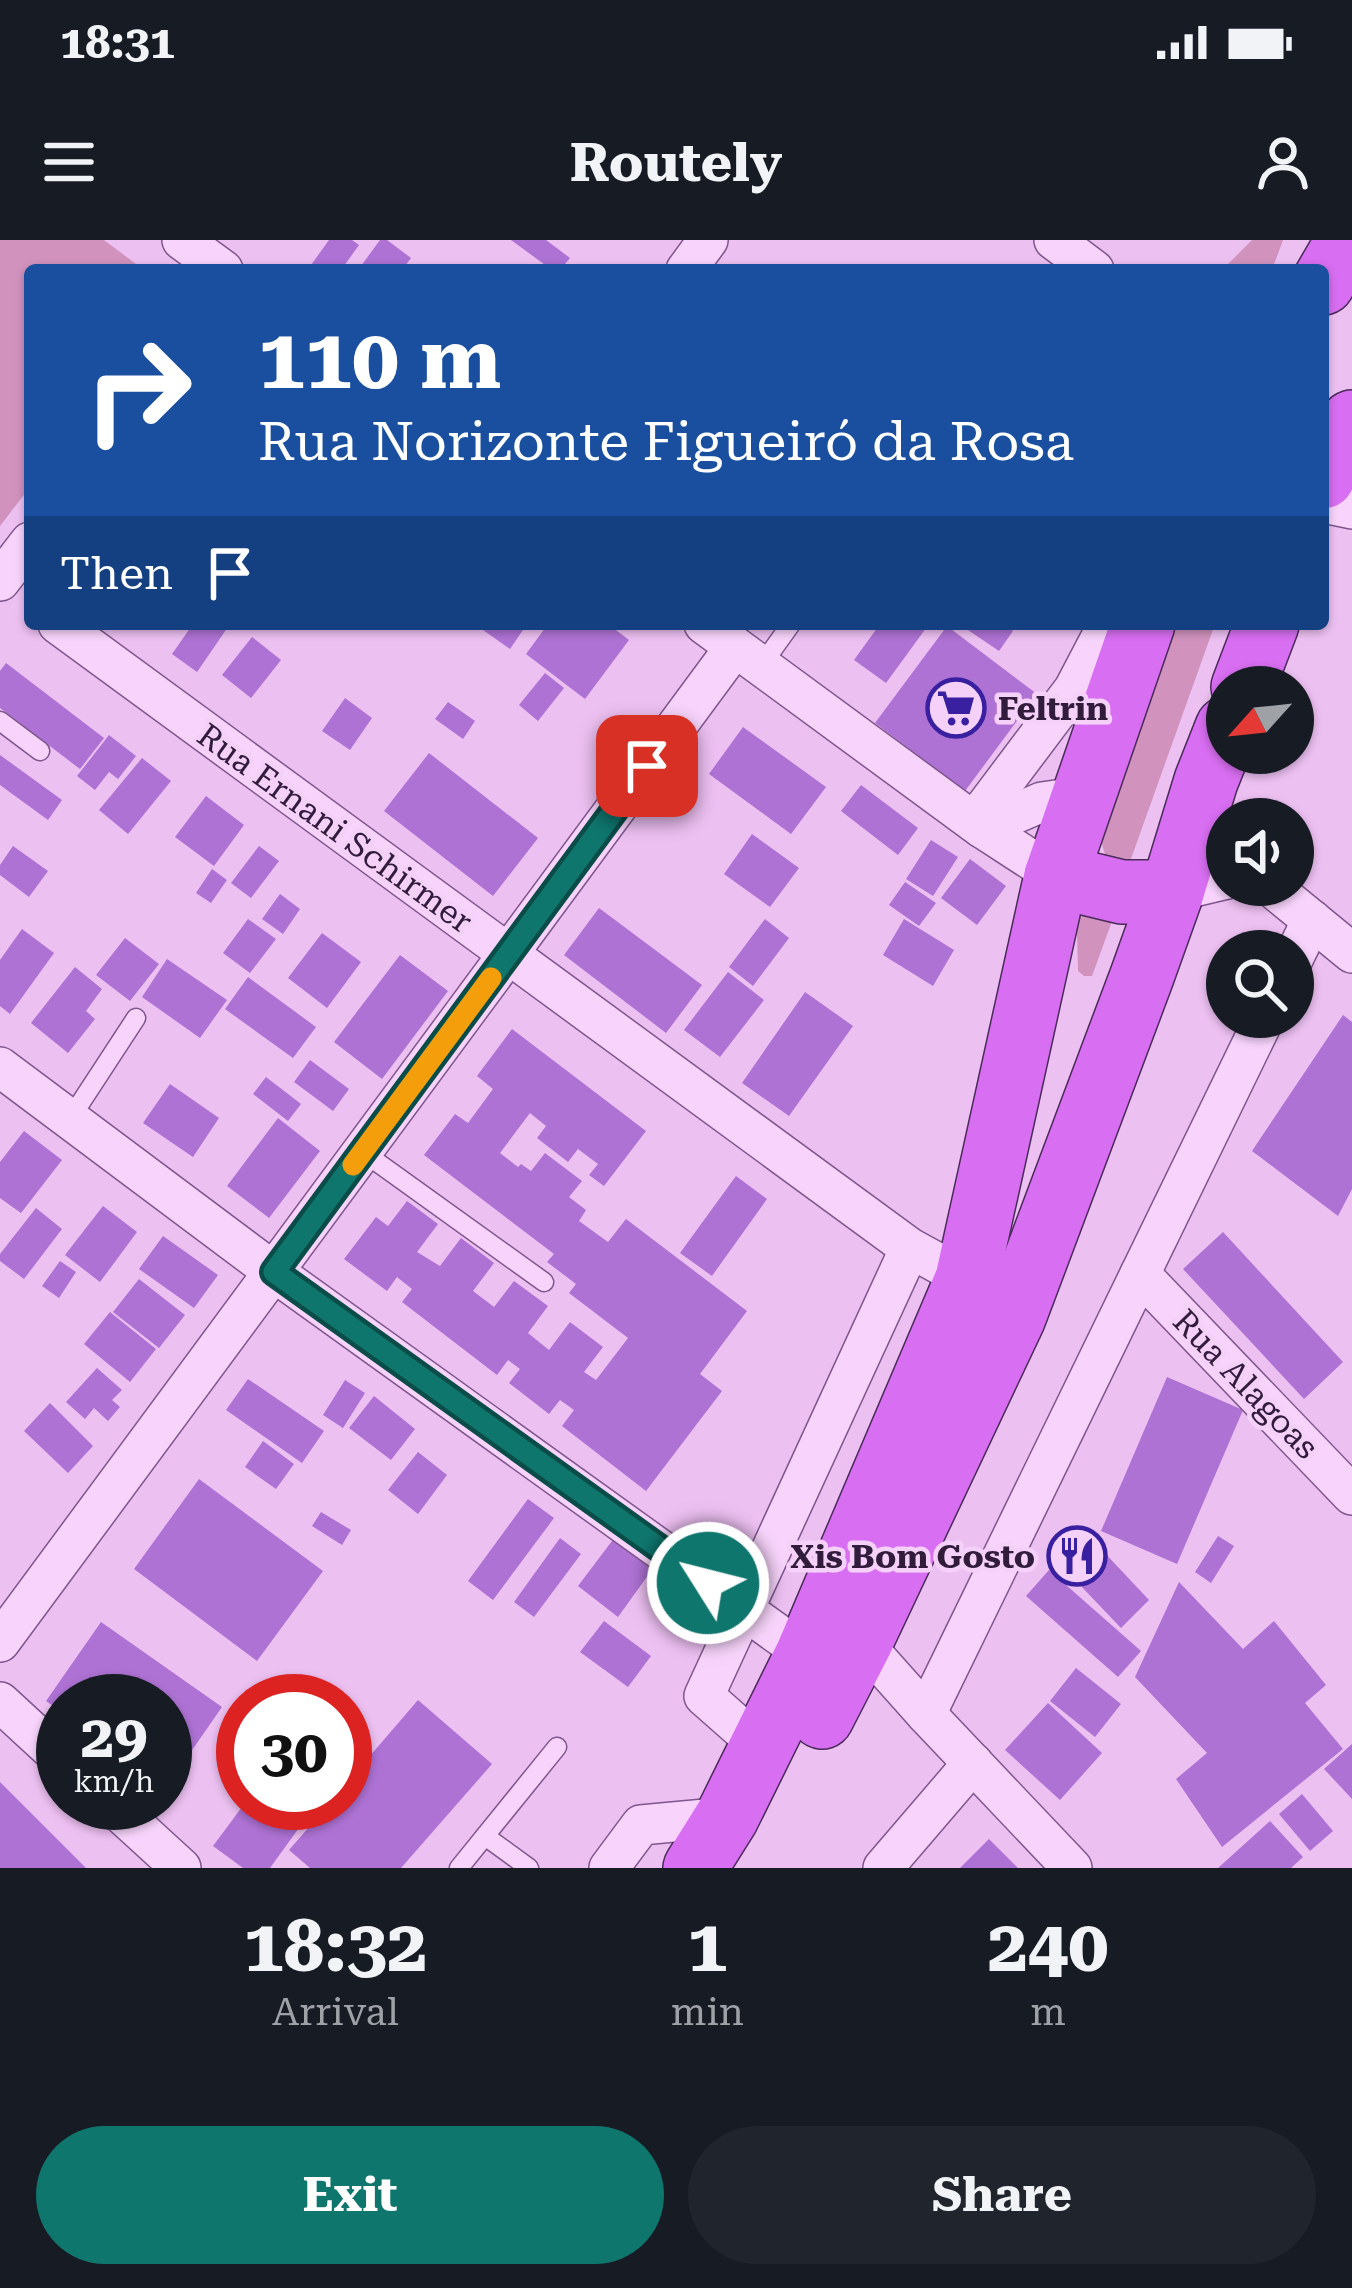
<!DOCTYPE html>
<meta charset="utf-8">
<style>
body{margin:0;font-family:"Roboto Serif",serif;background:#20242c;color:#f1f3f6;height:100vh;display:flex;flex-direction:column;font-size:45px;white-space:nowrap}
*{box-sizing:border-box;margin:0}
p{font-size:39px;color:#9ea1a6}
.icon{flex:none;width:66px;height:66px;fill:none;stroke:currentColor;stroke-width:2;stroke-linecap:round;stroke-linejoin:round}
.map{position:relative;height:1628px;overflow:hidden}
.drawer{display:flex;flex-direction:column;background:#171b24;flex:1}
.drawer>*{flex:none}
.guide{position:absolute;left:24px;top:24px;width:1305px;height:366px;border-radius:12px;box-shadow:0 3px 9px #0004;background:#1a4fa0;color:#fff;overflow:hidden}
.needle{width:78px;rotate:243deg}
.buttons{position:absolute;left:1206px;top:426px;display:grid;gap:24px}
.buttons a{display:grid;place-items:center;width:108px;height:108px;border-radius:50%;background:#171b24;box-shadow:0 3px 9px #0004;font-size:60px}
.speed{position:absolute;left:36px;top:1434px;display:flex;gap:24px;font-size:60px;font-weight:700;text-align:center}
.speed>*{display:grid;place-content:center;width:156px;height:156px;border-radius:50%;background:#171b24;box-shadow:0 3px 9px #0004;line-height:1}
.speed small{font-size:30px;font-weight:400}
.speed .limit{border:18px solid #d22;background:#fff;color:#111}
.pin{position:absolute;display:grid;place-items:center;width:102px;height:102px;color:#fff;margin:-51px;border-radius:24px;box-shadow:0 6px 18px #0006}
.me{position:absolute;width:132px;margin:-66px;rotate:306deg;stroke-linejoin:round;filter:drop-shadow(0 0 9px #0008)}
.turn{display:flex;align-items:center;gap:42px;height:252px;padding:0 36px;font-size:54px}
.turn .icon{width:156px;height:156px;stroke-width:2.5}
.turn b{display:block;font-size:84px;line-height:102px}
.then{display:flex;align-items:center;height:114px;padding:0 36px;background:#0003;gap:24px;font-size:45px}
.eta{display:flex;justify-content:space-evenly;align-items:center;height:204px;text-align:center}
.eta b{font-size:72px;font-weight:700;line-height:84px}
.action{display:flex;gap:24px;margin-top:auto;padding:24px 36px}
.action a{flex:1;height:138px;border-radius:72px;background:#0f766e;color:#fff;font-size:48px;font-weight:700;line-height:138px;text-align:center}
.action a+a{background:#20242c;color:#f1f3f6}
.status{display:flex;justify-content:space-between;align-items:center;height:84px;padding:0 60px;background:#171b24;direction:ltr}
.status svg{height:33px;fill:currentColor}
header{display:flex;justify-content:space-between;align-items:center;height:156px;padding:0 36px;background:#171b24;font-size:54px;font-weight:700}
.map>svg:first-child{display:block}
.green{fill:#d193be}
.building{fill:#ae72d4}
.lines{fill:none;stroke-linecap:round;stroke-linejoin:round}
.service-casing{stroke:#7e568d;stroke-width:21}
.minor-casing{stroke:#7e568d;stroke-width:42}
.trunk-casing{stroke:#4a2b5a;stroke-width:66}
.service{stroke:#f8d4fc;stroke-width:18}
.minor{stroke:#f8d4fc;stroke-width:39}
.trunk{stroke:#d86ef1;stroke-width:63}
.route-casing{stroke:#0a4d48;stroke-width:30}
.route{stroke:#0f766e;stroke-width:21}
.slow{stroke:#f59e0b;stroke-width:21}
.labels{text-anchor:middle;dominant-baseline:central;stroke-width:9;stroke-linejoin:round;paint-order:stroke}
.poi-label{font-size:33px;font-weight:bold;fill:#311c3b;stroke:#f5d0f9;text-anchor:start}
.street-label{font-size:33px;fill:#311c3b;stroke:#f5d0f9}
</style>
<div class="status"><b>18:31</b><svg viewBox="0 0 49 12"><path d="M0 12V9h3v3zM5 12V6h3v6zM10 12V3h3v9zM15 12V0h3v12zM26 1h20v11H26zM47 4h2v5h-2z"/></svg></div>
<header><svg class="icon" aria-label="menu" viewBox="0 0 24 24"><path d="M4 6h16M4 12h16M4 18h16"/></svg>Routely<svg class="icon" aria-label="person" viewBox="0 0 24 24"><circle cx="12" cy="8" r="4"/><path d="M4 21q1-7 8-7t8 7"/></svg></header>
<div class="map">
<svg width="1352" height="1628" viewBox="0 0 1352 1628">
<rect width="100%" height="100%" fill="#edc0f2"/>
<!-- green -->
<g class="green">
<polygon points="0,0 104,0 144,30 30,30 30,247 0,286"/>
<polygon points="1252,0 1283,0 1272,30 1234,30 1227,25"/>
<polygon points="1169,384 1215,384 1127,630 1109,629 1100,597"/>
<polygon points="1076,652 1119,662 1092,736 1084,736 1078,731"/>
</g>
<!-- building -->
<g class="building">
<polygon points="329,0 352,0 359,5 341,30 319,30 311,25"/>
<polygon points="380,0 387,0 411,18 402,30 358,30"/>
<polygon points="511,0 546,0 570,18 560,30 552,30"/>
<polygon points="193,384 230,384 197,432 172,414"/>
<polygon points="487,384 527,384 510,409 483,390"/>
<polygon points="548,384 608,384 629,400 585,459 526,414"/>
<polygon points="880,384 929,384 886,443 854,420"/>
<polygon points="959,384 1002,384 1013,391 999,411"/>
<polygon points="947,386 1037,454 965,551 875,483"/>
<polygon points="252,397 281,420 251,458 222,435"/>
<polygon points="6,423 104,498 80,529 0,468 0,431"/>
<polygon points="545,433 564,448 538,481 519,465"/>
<polygon points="345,458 372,478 350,510 322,491"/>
<polygon points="448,462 475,481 463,499 435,479"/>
<polygon points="743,487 826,547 791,594 709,534"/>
<polygon points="109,495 136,516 118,539 109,532 95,550 77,536"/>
<polygon points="429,513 538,598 493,656 384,571"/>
<polygon points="0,515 62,560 48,580 0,545"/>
<polygon points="142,518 171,541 128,594 99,570"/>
<polygon points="861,545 918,588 898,615 841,571"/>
<polygon points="206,556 244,585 214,626 175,597"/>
<polygon points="752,594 799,628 770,667 724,634"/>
<polygon points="931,600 958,617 933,656 906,639"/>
<polygon points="13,606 48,631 29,657 0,635 0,625"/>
<polygon points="259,606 279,621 251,658 231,643"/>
<polygon points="970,619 1006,646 977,685 941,658"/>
<polygon points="212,629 227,640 211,663 196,653"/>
<polygon points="905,642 936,663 919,686 889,665"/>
<polygon points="280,654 300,669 283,694 262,679"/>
<polygon points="599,668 702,745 666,793 564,715"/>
<polygon points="248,679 276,699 250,733 223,713"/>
<polygon points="765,679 789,698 753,746 729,727"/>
<polygon points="904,679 954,710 933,746 883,715"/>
<polygon points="22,689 54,713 10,774 0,766 0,720"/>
<polygon points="322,693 361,722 327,768 288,738"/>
<polygon points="125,698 159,724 130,761 96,735"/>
<polygon points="400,715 448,751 382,839 334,802"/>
<polygon points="167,719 227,760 200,798 142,757"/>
<polygon points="75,727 102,749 86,771 95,779 68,813 31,783"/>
<polygon points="728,732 764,760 720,817 684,790"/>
<polygon points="248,737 316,787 293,818 225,769"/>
<polygon points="805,752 853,786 789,876 742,843"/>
<polygon points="1343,775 1352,782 1352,949 1338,976 1252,911"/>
<polygon points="512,789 646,891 604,946 589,935 598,924 578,909 568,922 537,898 546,886 530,873 500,913 518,927 521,924 531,931 545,913 582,941 569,957 586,970 579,981 608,1002 626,979 747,1071 700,1134 722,1151 646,1251 562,1186 574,1170 560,1160 549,1174 509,1143 520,1129 508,1120 497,1135 402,1062 412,1049 397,1037 387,1051 344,1019 376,977 388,986 407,961 438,984 417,1012 440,1026 461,998 494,1023 473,1051 494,1067 514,1041 548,1066 528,1093 549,1110 570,1082 603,1107 584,1132 596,1140 628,1098 569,1053 576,1044 547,1022 554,1014 424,915 455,874 468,883 493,849 477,836"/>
<polygon points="310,820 349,849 333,871 294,842"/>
<polygon points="266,837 301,864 288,881 253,854"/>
<polygon points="170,844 219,878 193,917 143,883"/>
<polygon points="278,878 320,911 269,978 227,946"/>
<polygon points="24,891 62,920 21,973 0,958 0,922"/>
<polygon points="736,936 767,959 712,1036 680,1013"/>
<polygon points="103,966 137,992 100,1042 65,1015"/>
<polygon points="36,968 62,989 24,1039 0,1021 0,1014"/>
<polygon points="1223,992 1343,1122 1304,1159 1183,1029"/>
<polygon points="163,996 218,1035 194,1068 139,1029"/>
<polygon points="60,1021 76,1032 59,1058 42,1046"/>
<polygon points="139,1039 185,1075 159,1108 113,1072"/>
<polygon points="110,1072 156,1109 130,1142 84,1104"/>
<polygon points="97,1128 122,1150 112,1160 120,1167 108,1181 94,1168 85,1179 66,1162"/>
<polygon points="1167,1137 1243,1170 1177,1324 1101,1291"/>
<polygon points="248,1139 324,1191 302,1223 226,1170"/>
<polygon points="345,1140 365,1153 343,1188 323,1175"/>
<polygon points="374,1156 415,1189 391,1220 349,1188"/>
<polygon points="50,1163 93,1206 68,1233 24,1191"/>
<polygon points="263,1201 294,1224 276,1249 245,1227"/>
<polygon points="418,1212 447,1235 418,1274 388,1250"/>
<polygon points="199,1239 323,1331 257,1421 134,1329"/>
<polygon points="528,1259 554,1278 493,1360 468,1341"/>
<polygon points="321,1272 351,1290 342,1305 312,1286"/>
<polygon points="1086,1293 1149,1360 1121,1388 1057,1321"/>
<polygon points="1218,1296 1234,1306 1211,1343 1195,1332"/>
<polygon points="615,1297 654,1327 618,1377 578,1346"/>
<polygon points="560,1298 581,1314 534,1377 514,1362"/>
<polygon points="1049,1330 1141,1411 1118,1437 1026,1356"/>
<polygon points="1179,1342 1243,1409 1274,1381 1326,1445 1305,1463 1343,1509 1222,1607 1176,1539 1207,1513 1135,1437"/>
<polygon points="604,1381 651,1416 628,1447 580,1412"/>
<polygon points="101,1382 222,1467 165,1549 165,1461 63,1461 63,1473 46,1461"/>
<polygon points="1076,1428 1121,1464 1095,1497 1050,1461"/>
<polygon points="418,1460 492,1524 401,1628 310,1628 289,1610 330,1563 345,1563 345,1545"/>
<polygon points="1048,1463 1102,1513 1060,1560 1005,1510"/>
<polygon points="1352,1504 1352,1559 1324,1529"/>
<polygon points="0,1542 86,1628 0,1628"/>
<polygon points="1302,1554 1333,1591 1310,1611 1279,1574"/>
<polygon points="245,1563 317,1563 270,1628 243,1628 213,1606"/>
<polygon points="1270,1581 1303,1617 1291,1628 1218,1628"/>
<polygon points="989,1599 1018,1628 960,1628"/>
</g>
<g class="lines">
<!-- service casing -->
<g class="service-casing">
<g id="service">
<polyline points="761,426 791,384"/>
<polyline points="0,481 40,511"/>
<polyline points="70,879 136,778"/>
<polyline points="363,912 544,1042"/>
<polyline points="485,1596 529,1628"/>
<polyline points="459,1628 557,1507"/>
</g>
</g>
<!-- minor casing -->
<g class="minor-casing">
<g id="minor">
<polyline points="182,0 223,30"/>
<polyline points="1054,0 1094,30"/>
<polyline points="686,30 708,0"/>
<polyline points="1323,263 1352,269"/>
<polyline points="0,341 30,302"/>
<polyline points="58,384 910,1008 967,1039"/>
<polyline points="704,384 982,588 1056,636"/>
<polyline points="974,582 1074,449 1108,384"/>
<polyline points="982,588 1042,562 1084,556"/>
<polyline points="1269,645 1352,713"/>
<polyline points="1172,652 1227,639"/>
<polyline points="1293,719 1312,680"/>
<polyline points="0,827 274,1032 807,1415"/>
<polyline points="1140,1034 1352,1255"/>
<polyline points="861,1401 926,1474 1072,1628"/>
<polyline points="0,1402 735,407"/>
<polyline points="0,1462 63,1520"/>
<polyline points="926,1474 1265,777"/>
<polyline points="763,1508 704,1456 910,1008"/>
<polyline points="110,1563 181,1628"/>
<polyline points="609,1628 641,1585 727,1577"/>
<polyline points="883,1628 973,1523"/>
</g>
</g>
<!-- trunk casing -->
<g class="trunk-casing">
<g id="trunk">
<polyline points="1323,43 1348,0"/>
<polyline points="1323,237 1352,182"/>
<polyline points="1243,447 1267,384"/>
<polyline points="1056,636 1122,652 1172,652"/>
<polyline points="822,1477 861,1401 1014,1077 1142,736 1172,652 1206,541 1227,488"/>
<polyline points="695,1628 727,1577 807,1415 967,1039 1056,636 1143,384"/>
</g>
</g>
<!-- service -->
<use href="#service" class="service"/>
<!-- minor -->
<use href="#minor" class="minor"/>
<!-- trunk -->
<use href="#trunk" class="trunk"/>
</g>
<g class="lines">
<!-- route casing -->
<g class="route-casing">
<polyline id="route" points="647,526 274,1032 708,1343"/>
</g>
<!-- route -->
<use href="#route" class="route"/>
<!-- slow -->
<polyline class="slow" points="353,925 491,738"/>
</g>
<!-- icons -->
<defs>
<g id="supermarket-ring" transform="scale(3)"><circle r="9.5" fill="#f5d0f9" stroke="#3920a1" stroke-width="1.5"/><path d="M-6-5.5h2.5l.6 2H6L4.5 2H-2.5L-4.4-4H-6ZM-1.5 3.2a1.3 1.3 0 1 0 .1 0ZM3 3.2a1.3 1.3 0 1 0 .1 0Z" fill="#3920a1"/></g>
<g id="restaurant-ring" transform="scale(3)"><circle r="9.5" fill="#f5d0f9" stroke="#3920a1" stroke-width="1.5"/><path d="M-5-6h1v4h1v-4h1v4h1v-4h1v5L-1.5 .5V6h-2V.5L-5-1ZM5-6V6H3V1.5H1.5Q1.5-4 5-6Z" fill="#3920a1"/></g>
</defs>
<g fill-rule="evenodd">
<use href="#supermarket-ring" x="956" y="468"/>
<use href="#restaurant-ring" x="1077" y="1316"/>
</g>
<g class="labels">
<!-- poi labels -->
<g class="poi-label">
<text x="998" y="468">Feltrin</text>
<text x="1035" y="1316" text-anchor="end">Xis Bom Gosto</text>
</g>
<!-- street labels -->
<g class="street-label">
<text transform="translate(335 588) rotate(36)">Rua Ernani Schirmer</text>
<text transform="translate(1246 1144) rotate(46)">Rua Alagoas</text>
</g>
</g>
</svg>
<div class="buttons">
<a><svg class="needle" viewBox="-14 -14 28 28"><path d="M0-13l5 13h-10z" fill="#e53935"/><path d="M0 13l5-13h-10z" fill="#9ea1a6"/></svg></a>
<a><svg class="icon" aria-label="sound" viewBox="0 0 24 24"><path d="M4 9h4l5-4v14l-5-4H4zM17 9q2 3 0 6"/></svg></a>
<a><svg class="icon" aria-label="search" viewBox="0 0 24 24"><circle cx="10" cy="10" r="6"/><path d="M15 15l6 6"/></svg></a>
</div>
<div class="speed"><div>29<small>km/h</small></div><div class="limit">30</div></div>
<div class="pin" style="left:647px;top:526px;background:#d93025"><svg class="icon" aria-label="arrive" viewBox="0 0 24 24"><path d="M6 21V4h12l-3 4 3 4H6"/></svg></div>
<svg class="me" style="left:708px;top:1343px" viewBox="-20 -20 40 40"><circle r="17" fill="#0f766e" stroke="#fff" stroke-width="3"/><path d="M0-11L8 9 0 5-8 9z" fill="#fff"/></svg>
<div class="guide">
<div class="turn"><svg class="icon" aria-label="right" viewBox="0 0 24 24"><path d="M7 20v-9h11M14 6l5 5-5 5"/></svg><div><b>110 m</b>Rua Norizonte Figueiró da Rosa</div></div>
<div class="then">Then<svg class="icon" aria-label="arrive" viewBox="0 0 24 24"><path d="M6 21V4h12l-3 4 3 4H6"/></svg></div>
</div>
</div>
<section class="drawer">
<div class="eta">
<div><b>18:32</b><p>Arrival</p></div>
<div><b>1</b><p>min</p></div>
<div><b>240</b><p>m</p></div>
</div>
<div class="action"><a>Exit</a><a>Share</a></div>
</section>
